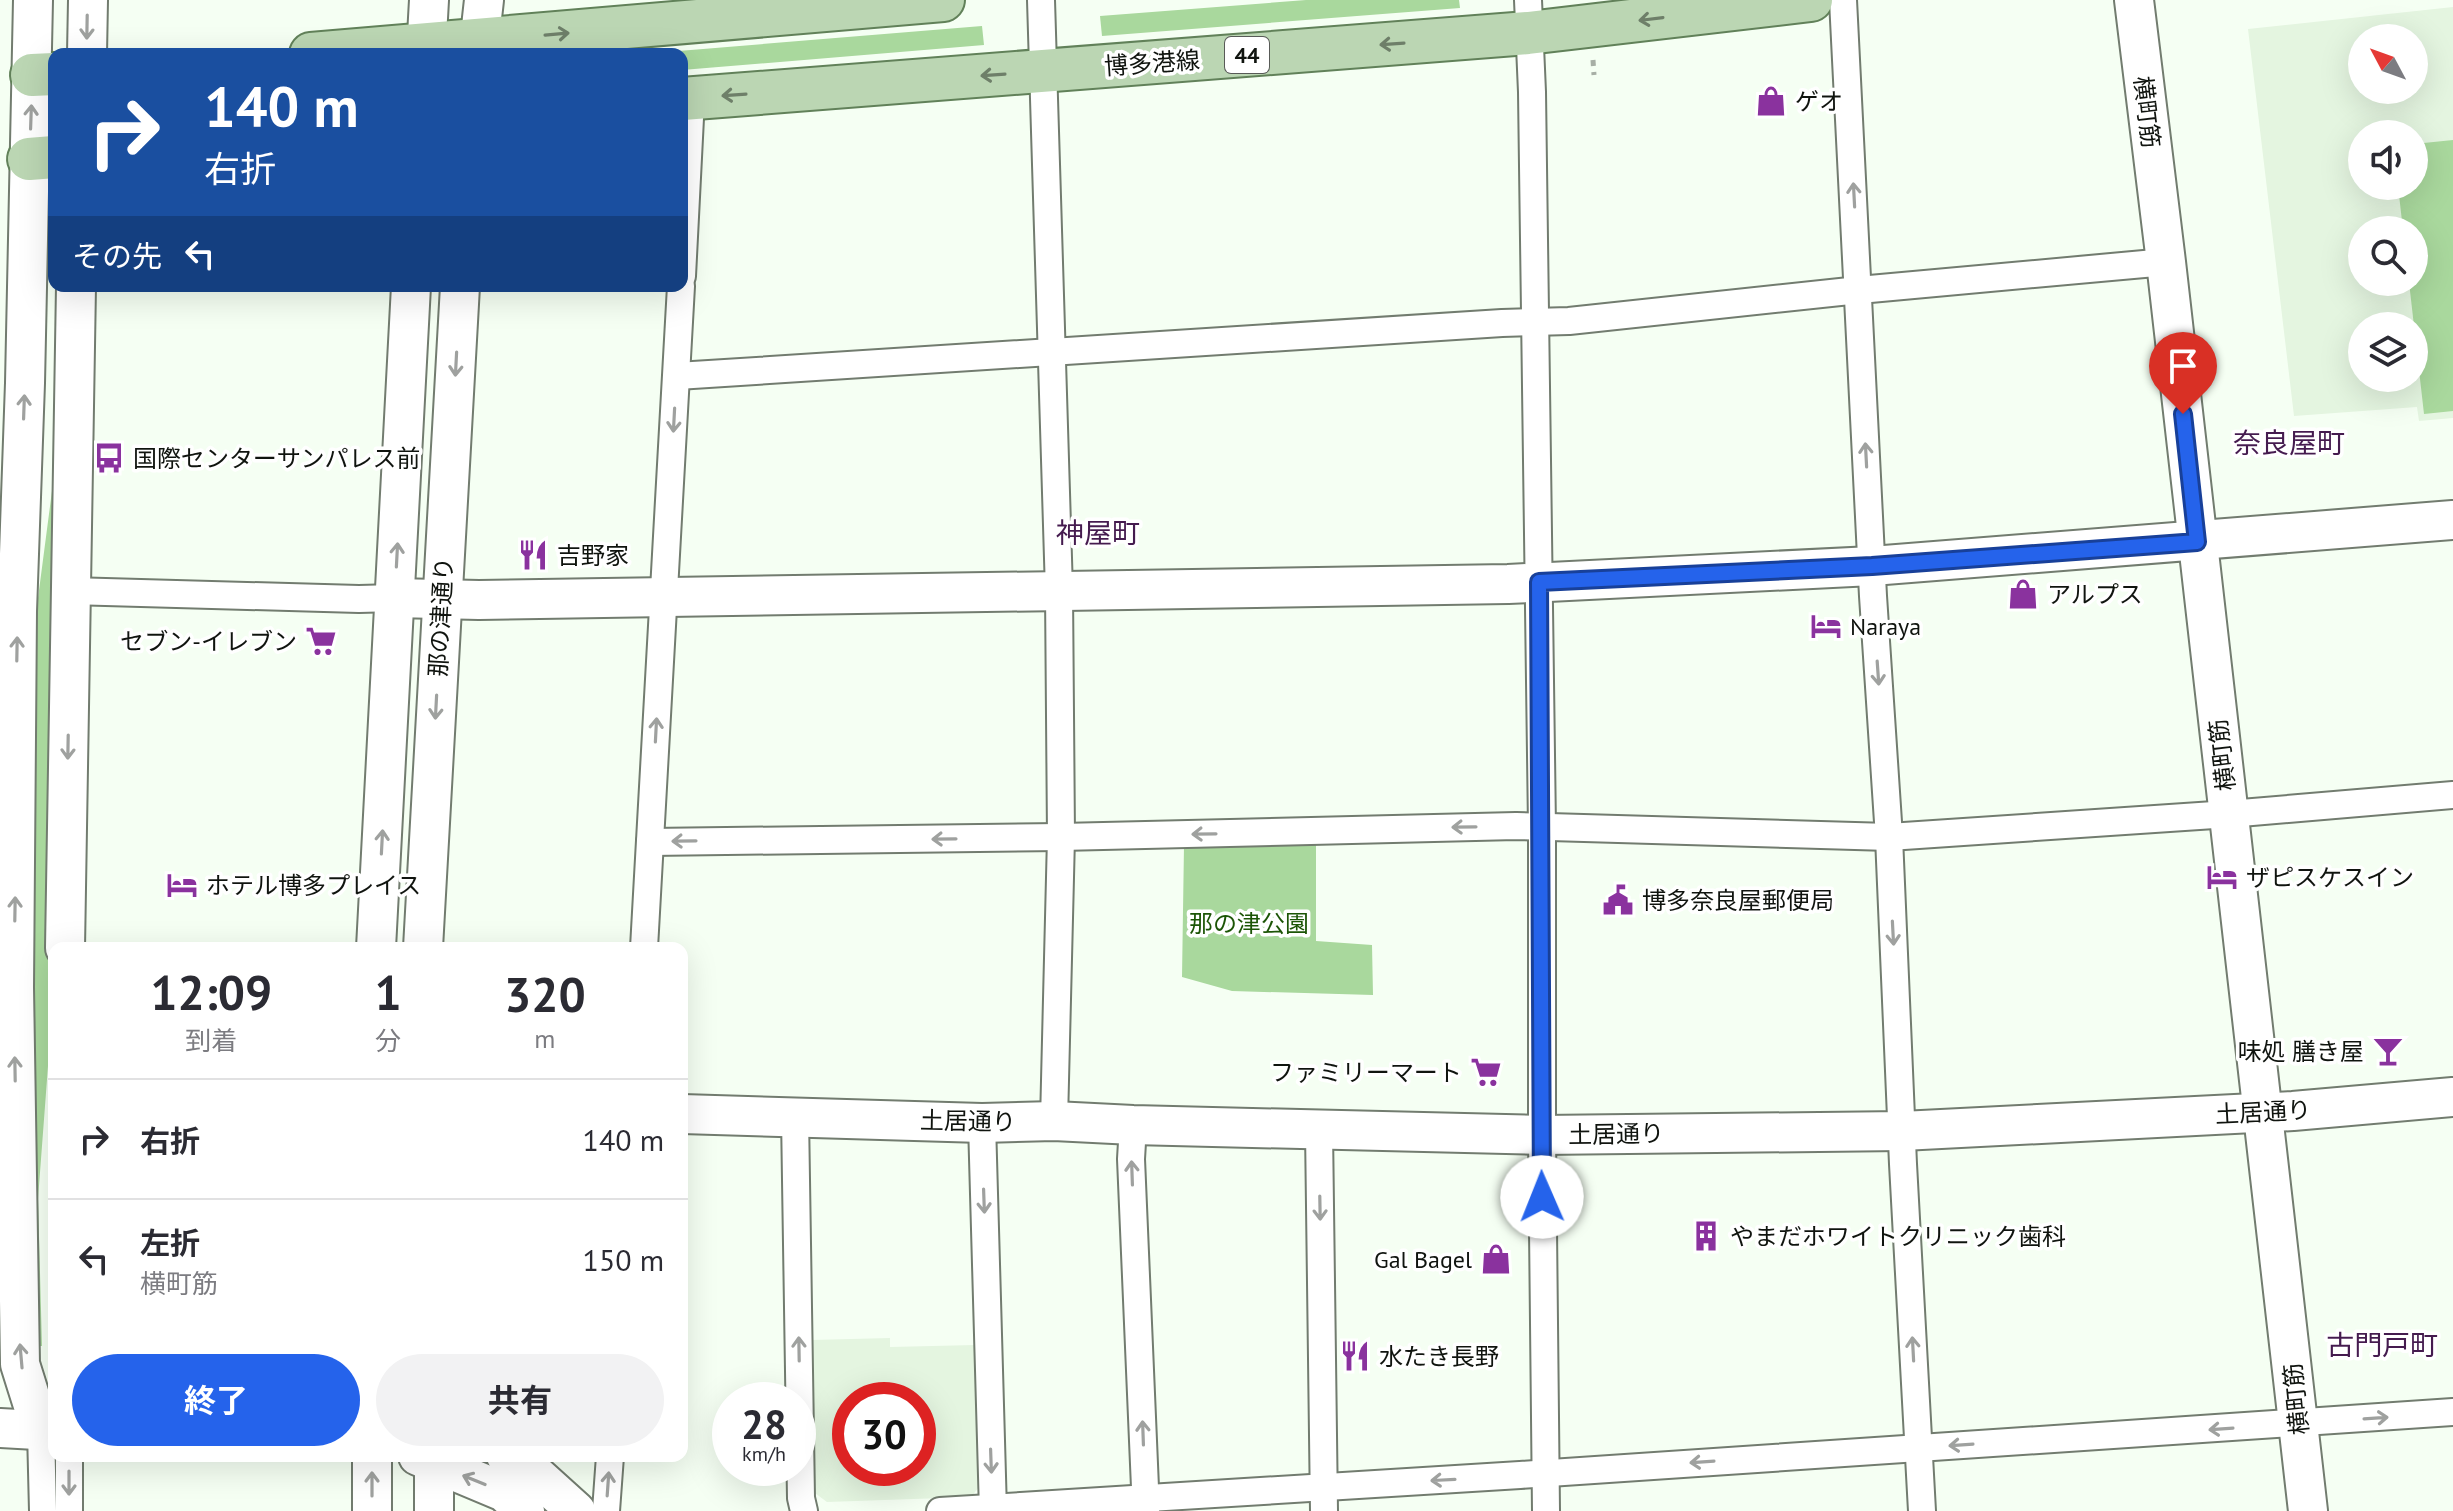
<!DOCTYPE html>
<html lang="ja">
<meta charset="utf-8">
<style>
body{margin:0;font-family:"PT Sans","Noto Sans JP",sans-serif;background:#f2f2f3;color:#2b2b33;height:100vh;display:flex;flex-direction:column;font-size:30px;white-space:nowrap}
*{box-sizing:border-box;margin:0}
p{font-size:26px;color:#7c7c81}
.icon{flex:none;width:44px;height:44px;fill:none;stroke:currentColor;stroke-width:2;stroke-linecap:round;stroke-linejoin:round}
.map{position:relative;flex:1;overflow:hidden}
.drawer{position:absolute;left:48px;top:942px;width:640px;height:520px;display:flex;flex-direction:column;background:#fff;border-radius:16px;box-shadow:0 8px 32px #0002}
.drawer>*{flex:none}
.banner{position:absolute;left:48px;top:48px;width:640px;height:244px;border-radius:16px;box-shadow:0 8px 32px #0002;background:#1a4fa0;color:#fff;overflow:hidden}
.needle{width:52px;rotate:311deg}
.buttons{position:absolute;left:2348px;top:24px;display:grid;gap:16px}
.buttons a{display:grid;place-items:center;width:80px;height:80px;border-radius:50%;background:#fff;box-shadow:0 8px 32px #0002;font-size:40px}
.speed{position:absolute;left:712px;top:1382px;display:flex;gap:16px;font-size:40px;font-weight:700;text-align:center}
.speed>*{display:grid;place-content:center;width:104px;height:104px;border-radius:50%;background:#fff;box-shadow:0 8px 32px #0002;line-height:1}
.speed small{font-size:20px;font-weight:400}
.speed .limit{border:12px solid #d22;background:#fff;color:#111}
.pin{position:absolute;display:grid;place-items:center;width:68px;height:68px;color:#fff;margin:-82px -34px;border-radius:50% 50% 50% 0;rotate:-45deg;box-shadow:0 0 8px #0007}
.pin .icon{rotate:45deg}
.me{position:absolute;width:88px;margin:-44px;rotate:359deg;stroke-linejoin:round;filter:drop-shadow(0 0 6px #0008)}
.turn{display:flex;align-items:center;gap:28px;height:168px;padding:0 24px;font-size:36px}
.turn .icon{width:104px;height:104px;stroke-width:2.5}
.turn b{display:block;font-size:56px;line-height:68px}
.then{display:flex;align-items:center;height:76px;padding:0 24px;background:#0003;gap:16px;font-size:30px}
.eta{display:flex;justify-content:space-evenly;align-items:center;height:136px;text-align:center}
.eta b{font-size:48px;font-weight:700;line-height:56px}
.cta{display:flex;gap:16px;margin-top:auto;padding:16px 24px}
.cta a{flex:1;height:92px;border-radius:48px;background:#2563eb;color:#fff;font-size:32px;font-weight:700;line-height:92px;text-align:center}
.cta a+a{background:#f2f2f3;color:#2b2b33}
ul{padding:0;list-style:none}
li{display:flex;align-items:center;gap:24px;height:120px;padding:0 24px;border-top:2px solid #e1e1e2}
li div{flex:1}
li b{display:block;font-size:30px}
li em{font-style:normal}
.map>svg:first-child{display:block}
.built{fill:#e4f5e0;fill-rule:evenodd}
.green{fill:#a9d89d}
.lines{fill:none;stroke-linecap:round;stroke-linejoin:round}
.street-casing{stroke:#727c6f;stroke-width:30}
.secondary-casing{stroke:#727c6f;stroke-width:42}
.primary-casing{stroke:#618159;stroke-width:46}
.path{stroke:#a7afa5;stroke-width:5;stroke-dasharray:6 6;stroke-linecap:butt}
.street{stroke:#fff;stroke-width:26}
.secondary{stroke:#fff;stroke-width:38}
.primary{stroke:#bbd6b3;stroke-width:42}
.oneway{stroke:#6e7f69}
.oneway2{stroke:#9fa19f}
.route-casing{stroke:#184099;stroke-width:20}
.route{stroke:#2563eb;stroke-width:14}
.labels{text-anchor:middle;dominant-baseline:central;stroke-width:7;stroke-linejoin:round;paint-order:stroke}
.shield{fill:#fff;stroke:#585a57;stroke-width:2}
.shield-label{font-size:22px;font-weight:bold;fill:#10140f}
.street-label{font-size:24px;fill:#10140f;stroke:#fff}
.poi-label{font-size:24px;fill:#10140f;stroke:#fff;text-anchor:start}
.park-label{font-size:24px;fill:#1c5506;stroke:#fff}
.quarter-label{font-size:28px;fill:#451b4f;stroke:#fff}
</style>
<div class="map">
<svg width="2453" height="1511" viewBox="0 0 2453 1511">
<rect width="100%" height="100%" fill="#f5fff3"/>
<!-- built -->
<g class="built">
<path d="M2453 7V418L2419 421 2417 407 2294 416 2248 29ZM2362 38H2414V90H2362ZM2362 134H2414V186H2362ZM2362 230H2414V282H2362ZM2362 326H2414V378H2362Z"/>
<path d="M890 1338V1347L975 1345 979 1487 971 1497 827 1502 815 1493 812 1340ZM850 1400H918V1468H850Z"/>
</g>
<!-- green -->
<g class="green">
<polygon points="1306,0 1459,0 1460,8 1102,36 1100,16"/>
<polygon points="982,26 984,45 682,70 682,54 642,54"/>
<polygon points="2453,140 2453,411 2424,414 2409,282 2414,282 2414,230 2403,230 2398,186 2414,186 2414,144"/>
<polygon points="57,286 59,286 48,844 48,1066 38,1199 42,1346 39,1346 32,1065 35,621 52,491"/>
<polygon points="1316,843 1316,941 1372,945 1373,995 1232,991 1182,977 1184,845"/>
</g>
<g class="lines">
<!-- street casing -->
<g class="street-casing">
<g id="street">
<polyline points="1041,0 1059,591 1061,837 1054,1121"/>
<polyline points="1528,0 1532,92 1542,828 1542,1135 1546,1511"/>
<polyline points="1843,0 1873,596 1889,837 1903,1164 1922,1511"/>
<polyline points="682,276 691,98"/>
<polyline points="677,376 1502,323 1569,321 1859,290 2166,262"/>
<polyline points="70,591 359,599 395,598"/>
<polyline points="650,842 1061,837 1516,826 1889,837 2229,814 2453,795"/>
<polyline points="644,948 681,286"/>
<polyline points="795,1116 801,1498 804,1511"/>
<polyline points="982,1123 993,1511"/>
<polyline points="1133,1125 1131,1159 1146,1511"/>
<polyline points="1319,1130 1324,1511"/>
<polyline points="41,1431 43,1511"/>
<polyline points="69,1511 69,1456"/>
<polyline points="606,1511 610,1456"/>
<polyline points="940,1511 1520,1475 2453,1412"/>
</g>
</g>
<!-- secondary casing -->
<g class="secondary-casing">
<g id="secondary">
<polyline points="33,0 25,383 17,611 14,987 20,1364 41,1431"/>
<polyline points="2134,0 2166,262 2308,1511"/>
<polyline points="87,54 88,0"/>
<polyline points="426,54 429,0"/>
<polyline points="478,54 484,0"/>
<polyline points="395,598 479,600 1508,584 1872,566 2453,520"/>
<polyline points="65,948 76,286"/>
<polyline points="376,948 411,286"/>
<polyline points="423,948 460,286"/>
<polyline points="682,1114 982,1123 1054,1121 1133,1125 1542,1135 1902,1131 2293,1111 2453,1097"/>
<polyline points="0,1428 54,1431"/>
<polyline points="372,1456 372,1511"/>
<polyline points="418,1456 504,1492 525,1511"/>
<polyline points="434,1456 434,1511"/>
<polyline points="506,1456 524,1464 576,1511"/>
</g>
</g>
<!-- primary casing -->
<g class="primary-casing">
<g id="primary">
<polyline points="311,54 943,0"/>
<polyline points="32,75 54,74"/>
<polyline points="682,99 1528,33 1811,0"/>
<polyline points="29,159 54,157"/>
</g>
</g>
<!-- path -->
<polyline class="path" points="1593,60 1594,75"/>
<!-- street -->
<use href="#street" class="street"/>
<!-- secondary -->
<use href="#secondary" class="secondary"/>
<!-- primary -->
<use href="#primary" class="primary"/>
</g>
<!-- one-way arrows -->
<defs><path id="oneway-shaft" d="M-6 0H5M1.5-3L5.5 0L1.5 3" fill="none" stroke-width="1.6" stroke-linecap="round" stroke-linejoin="round" transform="scale(2)"/></defs>
<g class="oneway">
<use href="#oneway-shaft" transform="translate(1651 19) rotate(173)"/>
<use href="#oneway-shaft" transform="translate(557 34) rotate(-5)"/>
<use href="#oneway-shaft" transform="translate(1392 44) rotate(176)"/>
<use href="#oneway-shaft" transform="translate(993 75) rotate(176)"/>
<use href="#oneway-shaft" transform="translate(734 95) rotate(176)"/>
</g>
<g class="oneway2">
<use href="#oneway-shaft" transform="translate(87 27) rotate(91)"/>
<use href="#oneway-shaft" transform="translate(31 117) rotate(-88)"/>
<use href="#oneway-shaft" transform="translate(1854 195) rotate(-93)"/>
<use href="#oneway-shaft" transform="translate(456 364) rotate(93)"/>
<use href="#oneway-shaft" transform="translate(24 407) rotate(-88)"/>
<use href="#oneway-shaft" transform="translate(674 420) rotate(93)"/>
<use href="#oneway-shaft" transform="translate(1866 455) rotate(-93)"/>
<use href="#oneway-shaft" transform="translate(397 555) rotate(-87)"/>
<use href="#oneway-shaft" transform="translate(17 649) rotate(-89)"/>
<use href="#oneway-shaft" transform="translate(1878 673) rotate(86)"/>
<use href="#oneway-shaft" transform="translate(436 707) rotate(93)"/>
<use href="#oneway-shaft" transform="translate(656 730) rotate(-87)"/>
<use href="#oneway-shaft" transform="translate(68 747) rotate(91)"/>
<use href="#oneway-shaft" transform="translate(1464 827) rotate(179)"/>
<use href="#oneway-shaft" transform="translate(1204 834) rotate(179)"/>
<use href="#oneway-shaft" transform="translate(944 839) rotate(179)"/>
<use href="#oneway-shaft" transform="translate(684 841) rotate(179)"/>
<use href="#oneway-shaft" transform="translate(382 842) rotate(-87)"/>
<use href="#oneway-shaft" transform="translate(15 909) rotate(-89)"/>
<use href="#oneway-shaft" transform="translate(1893 933) rotate(87)"/>
<use href="#oneway-shaft" transform="translate(15 1069) rotate(-91)"/>
<use href="#oneway-shaft" transform="translate(1132 1173) rotate(-92)"/>
<use href="#oneway-shaft" transform="translate(984 1201) rotate(88)"/>
<use href="#oneway-shaft" transform="translate(1320 1208) rotate(89)"/>
<use href="#oneway-shaft" transform="translate(799 1349) rotate(-91)"/>
<use href="#oneway-shaft" transform="translate(1913 1349) rotate(-93)"/>
<use href="#oneway-shaft" transform="translate(21 1356) rotate(-95)"/>
<use href="#oneway-shaft" transform="translate(2376 1418) rotate(-4)"/>
<use href="#oneway-shaft" transform="translate(2221 1429) rotate(176)"/>
<use href="#oneway-shaft" transform="translate(1143 1433) rotate(-92)"/>
<use href="#oneway-shaft" transform="translate(1961 1445) rotate(176)"/>
<use href="#oneway-shaft" transform="translate(991 1461) rotate(88)"/>
<use href="#oneway-shaft" transform="translate(1702 1462) rotate(176)"/>
<use href="#oneway-shaft" transform="translate(474 1480) rotate(-158)"/>
<use href="#oneway-shaft" transform="translate(1443 1480) rotate(177)"/>
<use href="#oneway-shaft" transform="translate(69 1483) rotate(90)"/>
<use href="#oneway-shaft" transform="translate(372 1484) rotate(-90)"/>
<use href="#oneway-shaft" transform="translate(608 1484) rotate(-86)"/>
</g>
<g class="lines">
<!-- route casing -->
<g class="route-casing">
<polyline id="route" points="1542,1197 1539,582 1872,566 2197,542 2183,414"/>
</g>
<!-- route -->
<use href="#route" class="route"/>
</g>
<!-- icons -->
<defs>
<g id="shop-bare" transform="scale(2.4)"><path d="M-5-2.5h2.3a2.7 3.5 0 0 1 5.4 0H5L5.5 6h-11ZM-1.5-2.5h3a1.5 2.3 0 0 0-3 0Z" fill="#8a329e" stroke="#fff" stroke-width="2.5" paint-order="stroke"/></g>
<g id="bus-bare" transform="scale(2.4)"><path d="M-5-6H5V4H4V6H2V4H-2V6H-4V4H-5ZM-3.5-4V0h7V-4ZM-3.5 1.2v1.5H-2V1.2ZM2 1.2v1.5H3.5V1.2Z" fill="#8a329e" stroke="#fff" stroke-width="2.5" paint-order="stroke"/></g>
<g id="restaurant-bare" transform="scale(2.4)"><path d="M-5-6h1v4h1v-4h1v4h1v-4h1v5L-1.5 .5V6h-2V.5L-5-1ZM5-6V6H3V1.5H1.5Q1.5-4 5-6Z" fill="#8a329e" stroke="#fff" stroke-width="2.5" paint-order="stroke"/></g>
<g id="hotel-bare" transform="scale(2.4)"><path d="M-6-4.5h1.5V1H6V5H4.5V3h-9V5H-6ZM-4 0a1.8 1.8 0 1 1 3.6 0ZM.5 0V-2.5h3Q6-2.5 6 0Z" fill="#8a329e" stroke="#fff" stroke-width="2.5" paint-order="stroke"/></g>
<g id="supermarket-bare" transform="scale(2.4)"><path d="M-6-5.5h2.5l.6 2H6L4.5 2H-2.5L-4.4-4H-6ZM-1.5 3.2a1.3 1.3 0 1 0 .1 0ZM3 3.2a1.3 1.3 0 1 0 .1 0Z" fill="#8a329e" stroke="#fff" stroke-width="2.5" paint-order="stroke"/></g>
<g id="civic-bare" transform="scale(2.4)"><path d="M-.6-6.5H3V-4.5H.6V-3L4-1V1h2V6H-6V1h2V-1L-.6-3ZM-1.2 2.5V6h2.4V2.5Z" fill="#8a329e" stroke="#fff" stroke-width="2.5" paint-order="stroke"/></g>
<g id="bar-bare" transform="scale(2.4)"><path d="M-6-5H6L.8 .8V4.5H3.5V6h-7V4.5H-.8V.8Z" fill="#8a329e" stroke="#fff" stroke-width="2.5" paint-order="stroke"/></g>
<g id="building-bare" transform="scale(2.4)"><path d="M-4-6H4V6H1V3H-1V6H-4ZM-2.5-4.3h1.7v1.8h-1.7ZM.8-4.3h1.7v1.8H.8ZM-2.5-1h1.7V.8h-1.7ZM.8-1h1.7V.8H.8Z" fill="#8a329e" stroke="#fff" stroke-width="2.5" paint-order="stroke"/></g>
</defs>
<g fill-rule="evenodd">
<use href="#shop-bare" x="1771" y="101"/>
<use href="#bus-bare" x="109" y="458"/>
<use href="#restaurant-bare" x="533" y="555"/>
<use href="#shop-bare" x="2023" y="594"/>
<use href="#hotel-bare" x="1826" y="626"/>
<use href="#supermarket-bare" x="321" y="641"/>
<use href="#hotel-bare" x="2222" y="877"/>
<use href="#hotel-bare" x="182" y="885"/>
<use href="#civic-bare" x="1618" y="900"/>
<use href="#bar-bare" x="2388" y="1051"/>
<use href="#supermarket-bare" x="1486" y="1072"/>
<use href="#building-bare" x="1706" y="1236"/>
<use href="#shop-bare" x="1496" y="1259"/>
<use href="#restaurant-bare" x="1355" y="1356"/>
</g>
<g class="labels">
<!-- shield labels -->
<rect class="shield" x="1225" y="37" width="44" height="36" rx="6"/>
<g class="shield-label">
<text x="1247" y="55">44</text>
</g>
<!-- street labels -->
<g class="street-label">
<text transform="translate(1152 63) rotate(-4)">博多港線</text>
<text transform="translate(2147 112) rotate(83)">横町筋</text>
<text transform="translate(441 617) rotate(-87)">那の津通り</text>
<text transform="translate(2222 755) rotate(-97)">横町筋</text>
<text transform="translate(2263 1112) rotate(-3)">土居通り</text>
<text transform="translate(968 1121) rotate(1)">土居通り</text>
<text transform="translate(1616 1134) rotate(-1)">土居通り</text>
<text transform="translate(2296 1399) rotate(-96)">横町筋</text>
</g>
<!-- poi labels -->
<g class="poi-label">
<text x="1795" y="101">ゲオ</text>
<text x="133" y="458">国際センターサンパレス前</text>
<text x="557" y="555">吉野家</text>
<text x="2047" y="594">アルプス</text>
<text x="1850" y="626">Naraya</text>
<text x="297" y="641" text-anchor="end">セブン-イレブン</text>
<text x="2246" y="877">ザピスケスイン</text>
<text x="206" y="885">ホテル博多プレイス</text>
<text x="1642" y="900">博多奈良屋郵便局</text>
<text x="2364" y="1051" text-anchor="end">味処 膳き屋</text>
<text x="1462" y="1072" text-anchor="end">ファミリーマート</text>
<text x="1730" y="1236">やまだホワイトクリニック歯科</text>
<text x="1472" y="1259" text-anchor="end">Gal Bagel</text>
<text x="1379" y="1356">水たき長野</text>
</g>
<!-- park labels -->
<g class="park-label">
<text x="1249" y="923">那の津公園</text>
</g>
<!-- quarter labels -->
<g class="quarter-label">
<text x="2289" y="442">奈良屋町</text>
<text x="1098" y="532">神屋町</text>
<text x="2382" y="1344">古門戸町</text>
</g>
</g>
</svg>
<div class="buttons">
<a><svg class="needle" viewBox="-14 -14 28 28"><path d="M0-13l5 13h-10z" fill="#e53935"/><path d="M0 13l5-13h-10z" fill="#7c7c81"/></svg></a>
<a><svg class="icon" aria-label="sound" viewBox="0 0 24 24"><path d="M4 9h4l5-4v14l-5-4H4zM17 9q2 3 0 6"/></svg></a>
<a><svg class="icon" aria-label="search" viewBox="0 0 24 24"><circle cx="10" cy="10" r="6"/><path d="M15 15l6 6"/></svg></a>
<a><svg class="icon" aria-label="layers" viewBox="0 0 24 24"><path d="M12 4l9 5-9 5-9-5zM3 14l9 5 9-5"/></svg></a>
</div>
<div class="speed"><div>28<small>km/h</small></div><div class="limit">30</div></div>
<div class="pin" style="left:2183px;top:414px;background:#d93025"><svg class="icon" aria-label="arrive" viewBox="0 0 24 24"><path d="M6 21V4h12l-3 4 3 4H6"/></svg></div>
<svg class="me" style="left:1542px;top:1197px" viewBox="-20 -20 40 40"><circle r="19" fill="#fff"/><path d="M0-13L10 11 0 6-10 11z" fill="#2563eb"/></svg>
<div class="banner">
<div class="turn"><svg class="icon" aria-label="right" viewBox="0 0 24 24"><path d="M7 20v-9h11M14 6l5 5-5 5"/></svg><div><b>140 m</b>右折</div></div>
<div class="then">その先<svg class="icon" aria-label="left" viewBox="0 0 24 24"><path d="M17 20v-9H6M10 6l-5 5 5 5"/></svg></div>
</div>
<section class="drawer">
<div class="eta">
<div><b>12:09</b><p>到着</p></div>
<div><b>1</b><p>分</p></div>
<div><b>320</b><p>m</p></div>
</div>
<ul>
<li><svg class="icon" aria-label="right" viewBox="0 0 24 24"><path d="M7 20v-9h11M14 6l5 5-5 5"/></svg><div><b>右折</b></div><em>140 m</em></li>
<li><svg class="icon" aria-label="left" viewBox="0 0 24 24"><path d="M17 20v-9H6M10 6l-5 5 5 5"/></svg><div><b>左折</b><p>横町筋</p></div><em>150 m</em></li>
</ul>
<div class="cta"><a>終了</a><a>共有</a></div>
</section>
</div>
